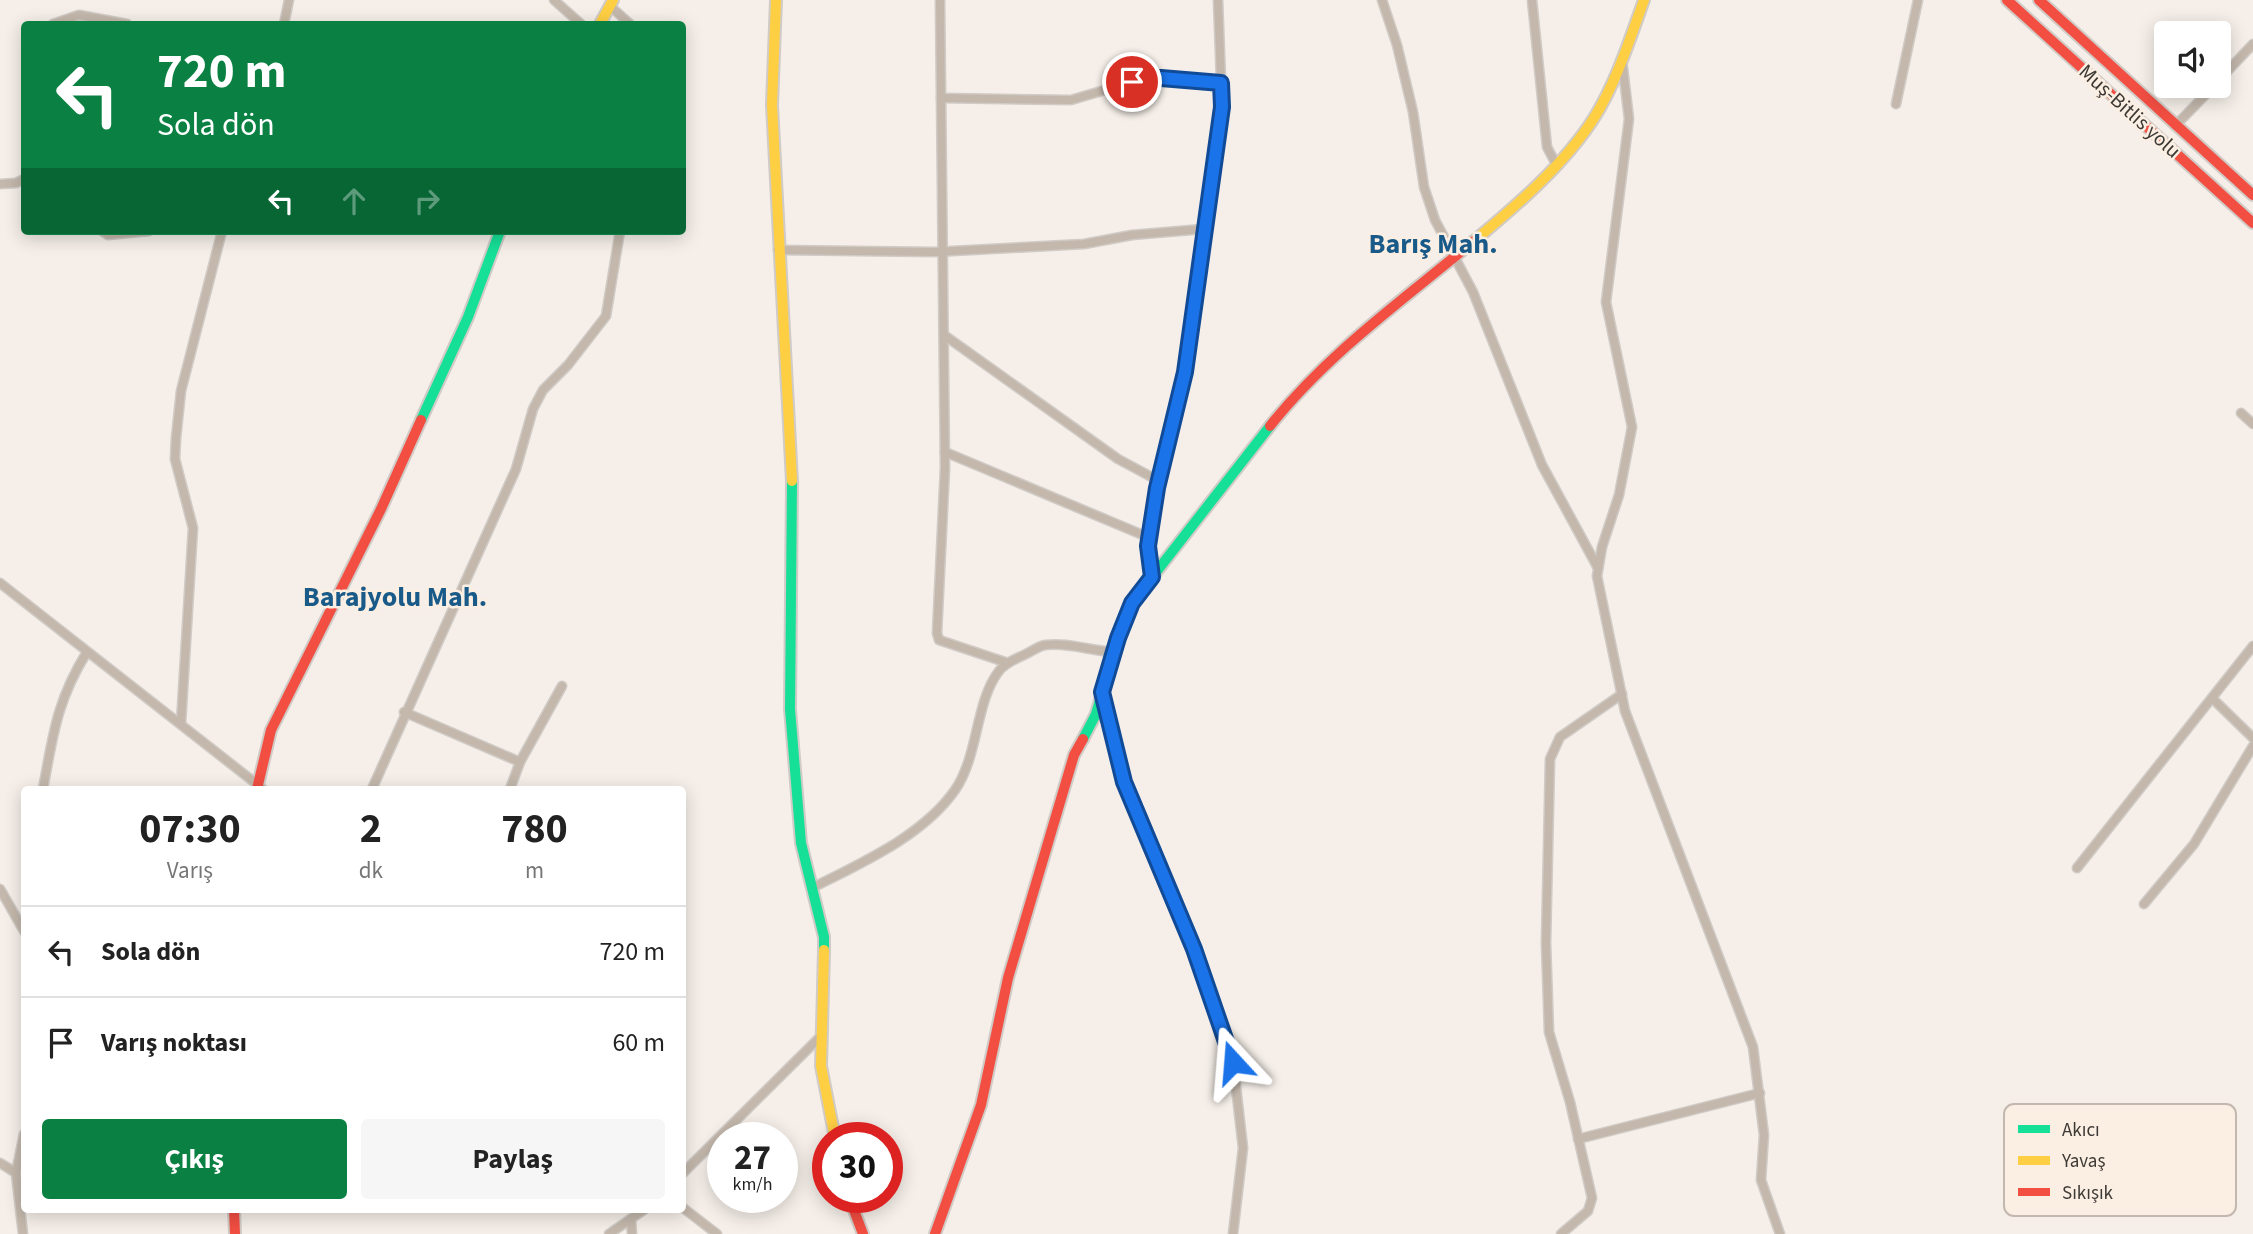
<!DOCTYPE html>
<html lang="tr">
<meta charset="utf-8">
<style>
body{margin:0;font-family:"Source Sans 3",sans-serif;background:#f6f6f6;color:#222;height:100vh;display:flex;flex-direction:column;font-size:26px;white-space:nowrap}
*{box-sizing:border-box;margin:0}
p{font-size:23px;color:#767676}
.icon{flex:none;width:38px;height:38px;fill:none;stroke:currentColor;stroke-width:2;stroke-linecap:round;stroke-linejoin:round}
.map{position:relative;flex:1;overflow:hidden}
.sheet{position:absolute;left:21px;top:786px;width:665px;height:427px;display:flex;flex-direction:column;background:#fff;border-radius:7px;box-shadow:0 4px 18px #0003}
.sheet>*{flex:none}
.guide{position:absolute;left:21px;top:21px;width:665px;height:214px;border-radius:7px;box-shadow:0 4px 18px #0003;background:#0b8043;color:#fff;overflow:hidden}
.fabs{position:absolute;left:2154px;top:21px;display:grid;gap:14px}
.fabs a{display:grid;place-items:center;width:77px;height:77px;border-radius:7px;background:#fff;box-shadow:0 4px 18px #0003;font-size:35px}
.speed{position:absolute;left:707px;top:1122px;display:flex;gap:14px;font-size:35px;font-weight:700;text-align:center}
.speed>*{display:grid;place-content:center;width:91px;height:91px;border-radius:50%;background:#fff;box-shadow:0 4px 18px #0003;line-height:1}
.speed small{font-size:18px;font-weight:400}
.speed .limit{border:10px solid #d22;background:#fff;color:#111}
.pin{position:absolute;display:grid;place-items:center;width:60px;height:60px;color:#fff;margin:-30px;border:4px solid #fff;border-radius:50%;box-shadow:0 2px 7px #0007}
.me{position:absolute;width:77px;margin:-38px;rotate:341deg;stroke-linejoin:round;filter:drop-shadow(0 0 5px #0008)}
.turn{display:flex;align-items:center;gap:24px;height:147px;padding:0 21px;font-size:32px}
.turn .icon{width:91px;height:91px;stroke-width:2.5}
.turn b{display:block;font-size:49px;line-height:60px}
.lanes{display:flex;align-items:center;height:66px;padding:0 21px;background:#0003;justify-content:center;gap:35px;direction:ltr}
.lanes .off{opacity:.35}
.eta{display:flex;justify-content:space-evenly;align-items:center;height:119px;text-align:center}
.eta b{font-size:42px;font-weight:700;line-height:49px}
.primary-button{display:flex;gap:14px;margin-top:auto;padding:14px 21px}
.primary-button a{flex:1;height:80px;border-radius:7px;background:#0b8043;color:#fff;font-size:28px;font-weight:700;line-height:80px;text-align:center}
.primary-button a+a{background:#f6f6f6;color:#222}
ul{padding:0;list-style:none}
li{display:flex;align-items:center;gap:21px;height:91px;padding:0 21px;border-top:2px solid #e0e0e0}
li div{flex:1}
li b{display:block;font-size:26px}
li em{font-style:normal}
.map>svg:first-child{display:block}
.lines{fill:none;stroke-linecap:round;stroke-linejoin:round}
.street-casing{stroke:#d0cbc6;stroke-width:11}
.fast-casing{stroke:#d0cbc6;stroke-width:14}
.slow-casing{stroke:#d0cbc6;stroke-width:14}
.jam-casing{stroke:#d0cbc6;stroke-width:14}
.street{stroke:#c4b8ac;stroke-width:8}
.fast{stroke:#16e098;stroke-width:10}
.slow{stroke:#ffcf43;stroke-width:10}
.jam{stroke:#f24e42;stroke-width:10}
.route-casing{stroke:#114b97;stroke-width:18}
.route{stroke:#1a73e8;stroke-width:12}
.labels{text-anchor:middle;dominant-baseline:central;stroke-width:5;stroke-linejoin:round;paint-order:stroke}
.street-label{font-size:21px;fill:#3d3935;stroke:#fbefe4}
.district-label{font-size:28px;font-weight:bold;fill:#195a89;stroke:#fbefe4}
.key{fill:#fbefe4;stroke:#c2b8b0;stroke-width:2}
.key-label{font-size:19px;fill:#3d3935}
</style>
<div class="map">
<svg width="2253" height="1234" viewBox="0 0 2253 1234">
<rect width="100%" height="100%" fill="#f6efe9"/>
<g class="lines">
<!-- street casing -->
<g class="street-casing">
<g id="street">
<polyline points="554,0 581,24"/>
<polyline points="940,0 945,468 937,633 939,640 1008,663"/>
<polyline points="1382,0 1397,45 1413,112 1424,187 1435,220 1473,292 1542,465 1598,568"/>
<polyline points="1532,0 1547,147 1556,164"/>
<polyline points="610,6 630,24"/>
<polyline points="53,24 79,15 127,24"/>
<polyline points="284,24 289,0"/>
<polyline points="1622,60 1629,119 1606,302 1632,427 1619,495 1602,547 1597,576 1625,711 1753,1047 1764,1135 1761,1180 1780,1234"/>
<polyline points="2219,80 2253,44"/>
<polyline points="941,98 1071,100 1132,82 1161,78 1221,83"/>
<polyline points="1896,104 1918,0"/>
<polyline points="2175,126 2214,86"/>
<polyline points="0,184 16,183 24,179"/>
<polyline points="102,231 108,235 149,231"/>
<polyline points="778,250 934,252 1084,244 1132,235 1203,229"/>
<polyline points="944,335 1118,459 1159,481"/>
<polyline points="2241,413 2253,424"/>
<polyline points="945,452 1150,538"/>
<polyline points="1152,577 1148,546 1157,488 1185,372 1222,107 1218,0"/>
<polyline points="0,583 263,789"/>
<polyline points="1103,692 1124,782 1194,949 1233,1061 1243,1148 1233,1234"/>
<polyline points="2213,699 2253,738"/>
<polyline points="404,712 520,762"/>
<polyline points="181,723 193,528 175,459 176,438 181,391 222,231"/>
<path d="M43 789C53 735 57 700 87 652"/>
<polyline points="372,789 516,469 533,409 543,390 568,365 606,316 620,231"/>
<polyline points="510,789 520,762 562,686"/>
<polyline points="2077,868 2253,646"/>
<path d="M812 888C861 863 923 836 955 790 979 755 975 702 999 671 1005 663 1017 658 1026 654 1032 651 1039 646 1045 645 1068 642 1091 651 1114 652"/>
<polyline points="0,889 24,931"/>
<polyline points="2144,904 2194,844 2253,746"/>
<polyline points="1578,1139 1760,1093"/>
<polyline points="0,1163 16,1173"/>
<polyline points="682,1174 821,1036"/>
<polyline points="682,1207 717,1234"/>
<polyline points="631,1219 632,1234"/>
<polyline points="23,1234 16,1173 24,1134"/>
<polyline points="609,1234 645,1209"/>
<polyline points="1561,1234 1588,1211 1592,1198 1570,1102 1549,1032 1546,943 1550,759 1560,737 1622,694"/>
</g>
</g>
<!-- fast casing -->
<g class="fast-casing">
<g id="fast">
<polyline points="421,420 468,317 500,231"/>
<polyline points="792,481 790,709 801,843 824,937 824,950"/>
<polyline points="1083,739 1096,714 1118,638 1132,603 1270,426"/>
</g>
</g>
<!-- slow casing -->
<g class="slow-casing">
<g id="slow">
<polyline points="776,0 772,105 792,481"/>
<polyline points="600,24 613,0"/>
<path d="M1474 241C1516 206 1564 165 1594 118 1616 83 1630 39 1644 0"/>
<polyline points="824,950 821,1066 835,1138"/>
</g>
</g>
<!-- jam casing -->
<g class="jam-casing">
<g id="jam">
<polyline points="2007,0 2253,223"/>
<polyline points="2039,0 2253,195"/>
<path d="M1270 426C1327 354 1404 299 1474 241"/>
<polyline points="257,789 271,730 381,509 421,420"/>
<polyline points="849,1197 863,1234"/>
<polyline points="234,1209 235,1234"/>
<polyline points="935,1234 981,1105 1008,978 1074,755 1083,739"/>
</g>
</g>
<!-- street -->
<use href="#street" class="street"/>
<!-- fast -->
<use href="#fast" class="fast"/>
<!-- slow -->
<use href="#slow" class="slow"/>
<!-- jam -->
<use href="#jam" class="jam"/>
</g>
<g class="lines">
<!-- route casing -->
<g class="route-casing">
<polyline id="route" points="1132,82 1161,78 1221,83 1222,107 1185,372 1157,488 1148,546 1152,577 1132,603 1118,638 1102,692 1124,782 1194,949 1233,1062"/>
</g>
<!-- route -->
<use href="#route" class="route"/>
</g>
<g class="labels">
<!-- street labels -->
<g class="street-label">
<text transform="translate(2130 111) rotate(42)">Muş-Bitlis yolu</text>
</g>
<!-- district labels -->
<g class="district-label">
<text x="1433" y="244">Barış Mah.</text>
<text x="395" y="597">Barajyolu Mah.</text>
</g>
</g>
<!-- legend -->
<rect x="2004" y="1104" width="232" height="112" rx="10" class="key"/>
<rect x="2018" y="1125" width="32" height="8" fill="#16e098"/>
<rect x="2018" y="1156" width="32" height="9" fill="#ffcf43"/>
<rect x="2018" y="1188" width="32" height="8" fill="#f24e42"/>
<g class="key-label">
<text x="2062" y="1136">Akıcı</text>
<text x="2062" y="1167">Yavaş</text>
<text x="2062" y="1199">Sıkışık</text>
</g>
</svg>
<div class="fabs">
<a><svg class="icon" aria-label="sound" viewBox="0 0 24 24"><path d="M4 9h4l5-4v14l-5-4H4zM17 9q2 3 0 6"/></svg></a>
</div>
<div class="speed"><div>27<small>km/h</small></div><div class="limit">30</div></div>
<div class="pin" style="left:1132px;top:82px;background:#d93025"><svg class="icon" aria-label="arrive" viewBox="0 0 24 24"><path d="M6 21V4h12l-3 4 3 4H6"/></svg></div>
<svg class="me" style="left:1233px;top:1062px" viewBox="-20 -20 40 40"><path d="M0-17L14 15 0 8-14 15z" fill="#1a73e8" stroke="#fff" stroke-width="4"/></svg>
<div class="guide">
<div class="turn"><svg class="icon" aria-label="left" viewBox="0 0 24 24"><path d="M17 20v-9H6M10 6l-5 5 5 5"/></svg><div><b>720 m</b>Sola dön</div></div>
<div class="lanes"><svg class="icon" aria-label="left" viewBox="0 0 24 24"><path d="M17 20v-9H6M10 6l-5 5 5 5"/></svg><svg class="icon off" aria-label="ahead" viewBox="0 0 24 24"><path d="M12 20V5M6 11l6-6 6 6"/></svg><svg class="icon off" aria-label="right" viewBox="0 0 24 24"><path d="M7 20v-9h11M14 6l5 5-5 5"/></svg></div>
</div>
<section class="sheet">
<div class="eta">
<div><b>07:30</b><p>Varış</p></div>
<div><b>2</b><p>dk</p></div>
<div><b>780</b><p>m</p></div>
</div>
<ul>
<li><svg class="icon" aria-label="left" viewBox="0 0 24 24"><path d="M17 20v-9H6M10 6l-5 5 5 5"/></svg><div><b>Sola dön</b></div><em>720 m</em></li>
<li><svg class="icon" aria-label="arrive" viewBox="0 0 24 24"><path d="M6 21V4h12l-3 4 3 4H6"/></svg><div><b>Varış noktası</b></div><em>60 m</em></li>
</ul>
<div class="primary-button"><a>Çıkış</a><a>Paylaş</a></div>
</section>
</div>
